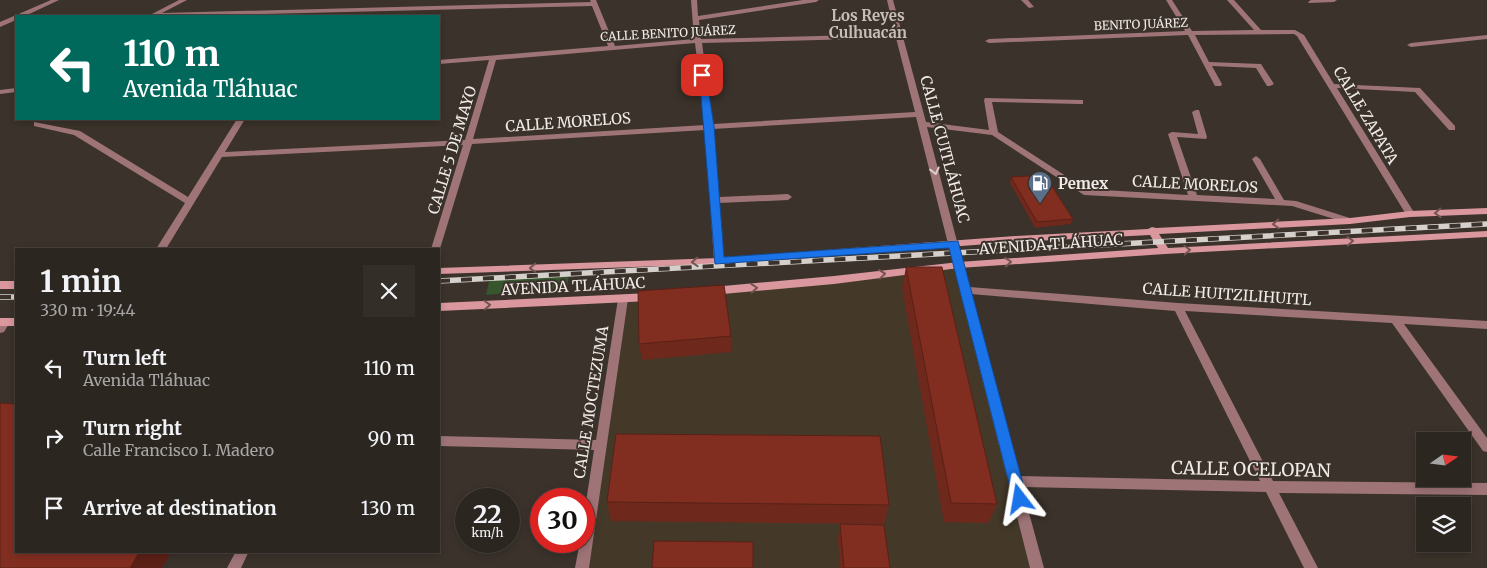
<!DOCTYPE html>
<meta charset="utf-8">
<style>
body{margin:0;font-family:Merriweather,serif;background:#342e29;color:#f1f3f6;height:100vh;display:flex;flex-direction:column;font-size:19px;white-space:nowrap}
*{box-sizing:border-box;margin:0}
p{font-size:16px;color:#a6a5a5}
.icon{flex:none;width:28px;height:28px;fill:none;stroke:currentColor;stroke-width:2;stroke-linecap:round;stroke-linejoin:round}
.map{position:relative;flex:1;overflow:hidden}
.sheet{position:absolute;left:15px;top:248px;width:425px;height:305px;display:flex;flex-direction:column;background:#2c2620;border-radius:0px;box-shadow:0 2px 8px #0003,0 0 0 1px #48433e}
.sheet>*{flex:none}
.hud{position:absolute;left:15px;top:15px;width:425px;height:105px;border-radius:0px;box-shadow:0 2px 8px #0003,0 0 0 1px #48433e;background:#00695c;color:#fff;overflow:hidden}
.needle{width:32px;rotate:76deg}
.controls{position:absolute;left:1416px;top:432px;display:grid;gap:10px}
.controls a{display:grid;place-items:center;width:55px;height:55px;border-radius:0px;background:#2c2620;box-shadow:0 2px 8px #0003,0 0 0 1px #48433e;font-size:25px}
.speed{position:absolute;left:455px;top:488px;display:flex;gap:10px;font-size:25px;font-weight:700;text-align:center}
.speed>*{display:grid;place-content:center;width:65px;height:65px;border-radius:50%;background:#2c2620;box-shadow:0 2px 8px #0003,0 0 0 1px #48433e;line-height:1}
.speed small{font-size:12px;font-weight:400}
.speed .limit{border:8px solid #d22;background:#fff;color:#111}
.pin{position:absolute;display:grid;place-items:center;width:42px;height:42px;color:#fff;margin:-21px;border-radius:10px;box-shadow:0 2px 8px #0006}
.me{position:absolute;width:55px;margin:-28px;rotate:346deg;stroke-linejoin:round;filter:drop-shadow(0 0 4px #0008)}
.turn{display:flex;align-items:center;gap:18px;height:105px;padding:0 25px;font-size:22px}
.turn .icon{width:65px;height:65px;stroke-width:2.5}
.turn b{display:block;font-size:35px;line-height:42px}
.round{display:grid;place-items:center;flex:none;width:52px;height:52px;border-radius:0px;background:#342e29}
.summary{display:flex;align-items:center;justify-content:space-between;height:85px;padding:0 25px}
h1{font-size:30px;font-weight:700;line-height:38px}
ul{padding:0;list-style:none}
li{display:flex;align-items:center;gap:15px;height:70px;padding:0 25px}
li div{flex:1}
li b{display:block;font-size:19px}
li em{font-style:normal}
.map>svg:first-child{display:block}
.commercial{fill:#443929}
.green{fill:#38562d}
.lines{fill:none;stroke-linecap:round;stroke-linejoin:round}
.minor{fill:#9e7477;fill-rule:evenodd}
.tertiary{fill:#9e7477;fill-rule:evenodd}
.secondary{fill:#da979d;fill-rule:evenodd}
.rail-casing{stroke:#d6d0cc;stroke-width:5.5}
.rail{stroke:#3a322b;stroke-width:4;stroke-dasharray:11;stroke-linecap:butt}
.wall{fill:#6f281c}
.shaded-wall{fill:#5a2016}
.building{fill:#812e20;stroke:#5a2016}
.oneway{stroke:#dccdcb}
.oneway2{stroke:#725553}
.route{fill:#1a73e8;stroke:#114b97}
.labels{text-anchor:middle;dominant-baseline:central;stroke-width:4;stroke-linejoin:round;paint-order:stroke}
.far-street-label{font-size:12px;fill:#f1ebe7;stroke:#3a322b}
.far-quarter-label{font-size:15px;font-weight:bold;fill:#c8beb5;stroke:#3a322b}
.street-label{font-size:15px;fill:#f1ebe7;stroke:#3a322b}
.poi-label{font-size:15px;font-weight:bold;fill:#f1ebe7;stroke:#3a322b;text-anchor:start}
.near-street-label{font-size:18px;fill:#f1ebe7;stroke:#3a322b}
</style>
<div class="map">
<svg width="1487" height="568" viewBox="0 0 1487 568">
<rect width="100%" height="100%" fill="#3a322b"/>
<!-- commercial -->
<polygon class="commercial" points="959,265 1037,568 582,568 623,299"/>
<!-- green -->
<polygon class="green" points="569,274 567,288 486,295 490,277"/>
<g class="lines">
<!-- minor -->
<g class="minor">
<polygon points="51,0 59,0 25,16 16,16 16,20 0,27 0,22"/>
<path d="M179 0H187L162 13 591 2 590 0H596L615 46 694 39 691 0H697L698 16 803 0H819L816 2 699 20 701 39 895 34 887 0H893L926 122 989 130 984 100 985 98 1083 100V104H1080L992 102 998 132 1086 189 1188 195 1168 134 1172 132 1198 134 1192 112 1196 110H1199L1207 137 1206 139 1177 137 1197 195 1275 199 1252 159 1256 156 1260 159 1284 200 1296 201 1353 219 1355 221 1353 223H1347L1292 206 1084 195 992 135 927 127 969 287 1178 303 1487 321V329L1404 324 1487 438V452L1483 451 1392 323 1185 311 1273 481 1487 483V495L1279 493 1318 568H1304L1266 492 1022 487 1044 568H1030L916 117 713 129 719 197 788 194 792 197 788 200 719 203 724 261 719 264 714 261 705 130 472 144 439 252V249H431L463 145 222 157 166 249H156L185 203 74 135 34 126V122L80 131 188 197 237 119H245L225 152 465 140 489 60 439 64V60L608 46 592 6 184 16 150 15ZM896 38 915 112 713 124 702 43ZM695 43 705 125 473 139 496 60ZM971 294 1175 311 1260 481 1019 476Z"/>
<polygon points="1021,0 1028,0 1034,7 1029,8"/>
<polygon points="1166,0 1172,0 1192,31 1254,30 1227,0 1234,0 1261,30 1295,30 1304,35 1334,84 1420,88 1455,126 1455,130 1449,130 1415,92 1337,88 1415,214 1413,216 1407,216 1297,36 1294,34 1195,35 1209,62 1261,64 1274,84 1270,86 1267,86 1256,68 1212,66 1222,84 1221,86 1215,86 1188,35 989,43 985,41 989,39 1185,31"/>
<polygon points="1311,0 1337,0 1334,2 1309,3 1308,2"/>
<polygon points="1487,35 1487,39 1411,47 1407,45 1411,43"/>
<polygon points="16,88 16,92 0,94 0,90"/>
<polygon points="623,295 628,299 589,568 575,568 580,541 584,541 584,515 594,450 439,446 439,436 596,440 618,299"/>
<polygon points="5,318 9,319 10,322 4,332 0,333 0,321"/>
</g>
<!-- tertiary -->
<polygon class="tertiary" points="236,551 249,551 241,568 227,568"/>
<!-- secondary -->
<g class="secondary">
<polygon points="1487,208 1487,214 1410,217 1350,224 1159,234 1168,248 1487,231 1487,237 1165,254 959,268 834,284 712,295 707,291 712,287 834,276 959,262 1158,248 1150,235 1015,242 719,264 439,274 439,268 719,258 1015,236 1148,229 1152,227 1156,228 1350,218 1410,211"/>
<rect x="0" y="281" width="16" height="8"/>
<polygon points="650,293 655,297 650,301 439,311 439,303"/>
<rect x="0" y="318" width="16" height="8"/>
</g>
<!-- rail casing -->
<g class="rail-casing">
<g id="rail">
<polyline points="439,281 1487,224"/>
<polyline points="0,297 16,297"/>
</g>
</g>
<!-- rail -->
<use href="#rail" class="rail"/>
</g>
<!-- wall -->
<g class="wall">
<polygon points="1011,177 1073,219 1071,224 1035,228 1010,183"/>
<polygon points="906,267 997,504 988,523 944,522 902,288"/>
<polygon points="731,336 731,352 642,360 639,344"/>
<polygon points="607,502 889,505 884,524 611,521"/>
<polygon points="840,524 890,568 840,568 838,539"/>
</g>
<!-- shaded-wall -->
<polygon class="shaded-wall" points="140,551 172,551 162,568 130,568"/>
<!-- building -->
<g class="building">
<polygon points="1045,175 1073,219 1037,222 1011,177"/>
<polygon points="906,267 942,267 997,504 951,503"/>
<polygon points="724,285 731,336 639,344 638,291"/>
<polygon points="0,403 16,404 16,551 140,551 130,568 0,568"/>
<polygon points="616,434 880,436 889,505 607,502"/>
<polygon points="840,524 884,525 890,568 844,568"/>
<polygon points="654,541 753,542 753,568 652,568"/>
</g>
<!-- one-way arrows -->
<defs><path id="oneway-chevron" d="M-2-3.5L2.5 0L-2 3.5" fill="none" stroke-width="1.6" stroke-linecap="round" stroke-linejoin="round" transform="scale(1.25)"/></defs>
<use class="oneway" href="#oneway-chevron" transform="translate(935 171) rotate(76)"/>
<g class="oneway2">
<use href="#oneway-chevron" transform="translate(1438 213) rotate(177)"/>
<use href="#oneway-chevron" transform="translate(1276 224) rotate(177)"/>
<use href="#oneway-chevron" transform="translate(1350 241) rotate(-3)"/>
<use href="#oneway-chevron" transform="translate(1187 250) rotate(-3)"/>
<use href="#oneway-chevron" transform="translate(695 262) rotate(178)"/>
<use href="#oneway-chevron" transform="translate(1008 262) rotate(-4)"/>
<use href="#oneway-chevron" transform="translate(533 268) rotate(178)"/>
<use href="#oneway-chevron" transform="translate(882 274) rotate(-7)"/>
<use href="#oneway-chevron" transform="translate(754 288) rotate(-5)"/>
<use href="#oneway-chevron" transform="translate(487 305) rotate(-2)"/>
</g>
<!-- route -->
<polygon class="route" points="699,73 706,75 714,126 724,257 958,241 1027,499 1025,503 1020,505 1015,503 1013,499 949,248 715,264"/>
<!-- icons -->
<defs>
<g id="fuel-pin" transform="scale(1.25)"><path d="M0 17L-7.5 6A9.5 9.5 0 1 1 7.5 6Z" fill="#5c6f8a" stroke="#3a322b"/><path d="M-5.5-6h7V0h2V4h1.3V-2.5L3-4.5l.8-.8L6-3V5H2.5V1h-1V6h-7ZM-4.2-4.7v3.2H.2V-4.7Z" fill="#fff"/></g>
</defs>
<g fill-rule="evenodd">
<use href="#fuel-pin" x="1040" y="183"/>
</g>
<g class="labels">
<!-- far-street labels -->
<g class="far-street-label">
<text transform="translate(1141 24) rotate(-2)">BENITO JUÁREZ</text>
<text transform="translate(668 33) rotate(-3)">CALLE BENITO JUÁREZ</text>
</g>
<!-- far-quarter labels -->
<g class="far-quarter-label">
<text x="868" y="15">Los Reyes<tspan x="868" dy="17">Culhuacán</tspan></text>
</g>
<!-- street labels -->
<g class="street-label">
<text transform="translate(1366 115) rotate(59)">CALLE ZAPATA</text>
<text transform="translate(568 122) rotate(-4)">CALLE MORELOS</text>
<text transform="translate(945 149) rotate(75)">CALLE CUITLÁHUAC</text>
<text transform="translate(452 150) rotate(-73)">CALLE 5 DE MAYO</text>
<text transform="translate(1195 184) rotate(3)">CALLE MORELOS</text>
<text transform="translate(1051 244) rotate(-4)">AVENIDA TLÁHUAC</text>
<text transform="translate(573 286) rotate(-3)">AVENIDA TLÁHUAC</text>
<text transform="translate(1227 294) rotate(4)">CALLE HUITZILIHUITL</text>
<text transform="translate(591 402) rotate(-81)">CALLE MOCTEZUMA</text>
</g>
<!-- poi labels -->
<g class="poi-label">
<text x="1058" y="183">Pemex</text>
</g>
<!-- near-street labels -->
<g class="near-street-label">
<text transform="translate(1251 469) rotate(1)">CALLE OCELOPAN</text>
</g>
</g>
</svg>
<div class="controls">
<a><svg class="needle" viewBox="-14 -14 28 28"><path d="M0-13l5 13h-10z" fill="#e53935"/><path d="M0 13l5-13h-10z" fill="#a6a5a5"/></svg></a>
<a><svg class="icon" aria-label="layers" viewBox="0 0 24 24"><path d="M12 4l9 5-9 5-9-5zM3 14l9 5 9-5"/></svg></a>
</div>
<div class="speed"><div>22<small>km/h</small></div><div class="limit">30</div></div>
<div class="pin" style="left:702px;top:75px;background:#d93025"><svg class="icon" aria-label="arrive" viewBox="0 0 24 24"><path d="M6 21V4h12l-3 4 3 4H6"/></svg></div>
<svg class="me" style="left:1020px;top:499px" viewBox="-20 -20 40 40"><path d="M0-17L14 15 0 8-14 15z" fill="#1a73e8" stroke="#fff" stroke-width="4"/></svg>
<div class="hud">
<div class="turn"><svg class="icon" aria-label="left" viewBox="0 0 24 24"><path d="M17 20v-9H6M10 6l-5 5 5 5"/></svg><div><b>110 m</b>Avenida Tláhuac</div></div>
</div>
<section class="sheet">
<div class="summary"><div><h1>1 min</h1><p>330 m · 19:44</p></div><a class="round"><svg class="icon" aria-label="close" viewBox="0 0 24 24"><path d="M6 6l12 12M18 6L6 18"/></svg></a></div>
<ul>
<li><svg class="icon" aria-label="left" viewBox="0 0 24 24"><path d="M17 20v-9H6M10 6l-5 5 5 5"/></svg><div><b>Turn left</b><p>Avenida Tláhuac</p></div><em>110 m</em></li>
<li><svg class="icon" aria-label="right" viewBox="0 0 24 24"><path d="M7 20v-9h11M14 6l5 5-5 5"/></svg><div><b>Turn right</b><p>Calle Francisco I. Madero</p></div><em>90 m</em></li>
<li><svg class="icon" aria-label="arrive" viewBox="0 0 24 24"><path d="M6 21V4h12l-3 4 3 4H6"/></svg><div><b>Arrive at destination</b></div><em>130 m</em></li>
</ul>
</section>
</div>
